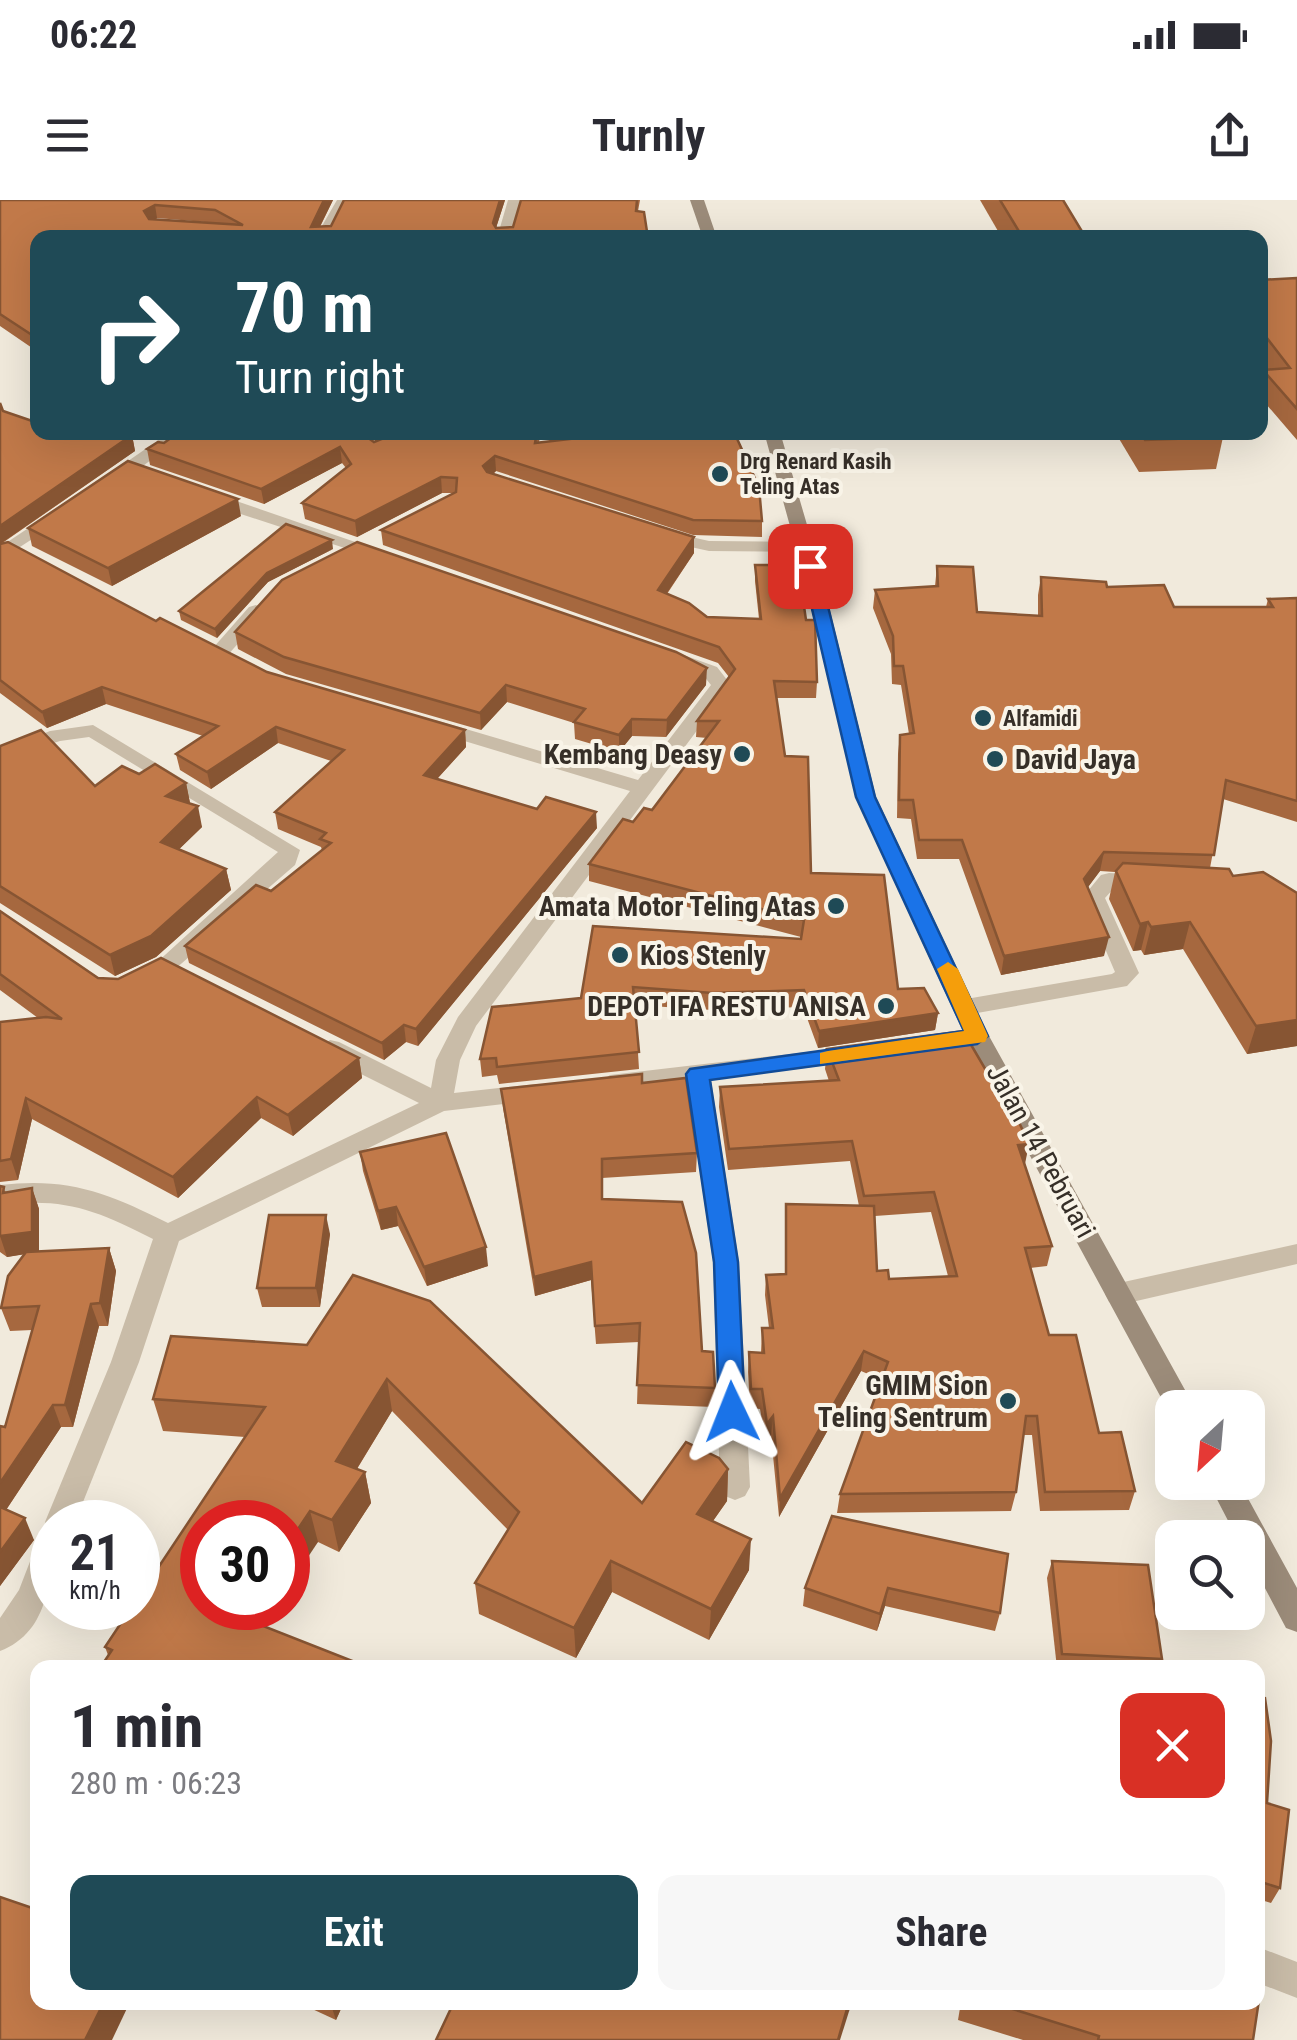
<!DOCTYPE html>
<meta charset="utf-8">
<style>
body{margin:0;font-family:"Roboto Condensed",sans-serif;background:#f7f7f7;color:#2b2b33;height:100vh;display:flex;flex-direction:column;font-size:38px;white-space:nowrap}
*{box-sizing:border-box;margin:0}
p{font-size:32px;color:#7c7c81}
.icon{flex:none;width:55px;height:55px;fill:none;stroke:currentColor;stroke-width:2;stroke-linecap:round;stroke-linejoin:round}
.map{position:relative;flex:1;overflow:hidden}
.side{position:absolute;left:30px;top:1460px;width:1235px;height:350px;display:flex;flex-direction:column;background:#fff;border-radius:20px;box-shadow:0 10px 40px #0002}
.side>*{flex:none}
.top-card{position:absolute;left:30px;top:30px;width:1238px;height:210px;border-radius:20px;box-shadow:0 10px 40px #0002;background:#1f4a56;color:#fff;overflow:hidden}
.needle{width:65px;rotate:206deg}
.controls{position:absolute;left:1155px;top:1190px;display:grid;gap:20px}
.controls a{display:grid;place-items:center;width:110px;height:110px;border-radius:20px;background:#fff;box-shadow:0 10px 40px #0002;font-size:50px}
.speed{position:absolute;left:30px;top:1300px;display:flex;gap:20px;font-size:50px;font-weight:700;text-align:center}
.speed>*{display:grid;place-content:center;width:130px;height:130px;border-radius:50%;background:#fff;box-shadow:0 10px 40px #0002;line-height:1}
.speed small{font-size:25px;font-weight:400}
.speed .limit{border:15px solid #d22;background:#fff;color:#111}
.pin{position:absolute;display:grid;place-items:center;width:85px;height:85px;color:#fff;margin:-42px;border-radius:20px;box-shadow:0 5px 15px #0006}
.me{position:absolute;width:110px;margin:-55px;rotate:358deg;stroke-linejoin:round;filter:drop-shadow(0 0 8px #0008)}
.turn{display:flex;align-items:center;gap:35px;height:210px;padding:0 40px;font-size:45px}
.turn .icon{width:130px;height:130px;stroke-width:2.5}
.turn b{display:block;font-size:70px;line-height:85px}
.round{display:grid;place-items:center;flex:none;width:105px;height:105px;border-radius:20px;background:#f7f7f7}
.summary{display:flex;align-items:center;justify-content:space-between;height:170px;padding:0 40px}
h1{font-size:60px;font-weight:700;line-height:75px}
.primary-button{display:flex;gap:20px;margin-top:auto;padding:20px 40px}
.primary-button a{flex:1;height:115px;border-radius:20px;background:#1f4a56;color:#fff;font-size:40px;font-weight:700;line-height:115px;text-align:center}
.primary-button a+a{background:#f7f7f7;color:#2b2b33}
.status{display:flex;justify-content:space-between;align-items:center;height:70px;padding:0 50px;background:#fff;direction:ltr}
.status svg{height:28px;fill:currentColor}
header{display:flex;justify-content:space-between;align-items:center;height:130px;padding:0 40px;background:#fff;font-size:45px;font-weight:700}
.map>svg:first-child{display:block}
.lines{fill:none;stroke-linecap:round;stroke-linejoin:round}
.street{fill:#c9bca8;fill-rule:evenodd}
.secondary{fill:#9c8c7a;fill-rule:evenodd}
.wall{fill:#a6683f;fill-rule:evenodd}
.shaded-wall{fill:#875533}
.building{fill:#c17949;stroke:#875533;stroke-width:2.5;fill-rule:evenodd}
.route{fill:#1a73e8;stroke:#114b97;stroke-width:2.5}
.slow{fill:#f59e0b}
.poi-dot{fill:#1f4a56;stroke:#f9f4e8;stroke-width:4}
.labels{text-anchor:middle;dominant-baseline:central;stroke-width:8;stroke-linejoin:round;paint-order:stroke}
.far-poi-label{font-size:22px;font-weight:bold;fill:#362f28;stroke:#f9f4e8;text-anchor:start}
.poi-label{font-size:28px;font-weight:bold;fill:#362f28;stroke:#f9f4e8;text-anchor:end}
.street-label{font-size:28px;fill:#362f28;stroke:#f9f4e8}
</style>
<div class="status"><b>06:22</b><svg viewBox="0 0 49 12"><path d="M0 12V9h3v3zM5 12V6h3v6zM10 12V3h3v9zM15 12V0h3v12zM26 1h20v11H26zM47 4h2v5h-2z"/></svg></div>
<header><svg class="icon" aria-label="menu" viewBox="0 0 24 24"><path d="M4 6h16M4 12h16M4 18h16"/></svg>Turnly<svg class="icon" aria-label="share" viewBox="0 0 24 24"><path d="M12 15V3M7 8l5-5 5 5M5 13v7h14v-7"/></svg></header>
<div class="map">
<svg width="1297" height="1840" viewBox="0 0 1297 1840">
<rect width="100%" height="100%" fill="#f1eadc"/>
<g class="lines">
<!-- street -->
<g class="street">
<polygon points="337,0 351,0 329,38 315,38"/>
<polygon points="508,0 522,0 511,38 497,38"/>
<polygon points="170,232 189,232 117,285 105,285 105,277"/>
<polygon points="204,294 216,294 390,354 375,358 204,302"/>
<polygon points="51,313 66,317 0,360 0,347"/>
<polygon points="665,331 709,341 804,342 813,347 804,352 709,351 659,340 656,336"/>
<polygon points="256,405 265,411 263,415 227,456 213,456 213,448 249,407"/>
<path d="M678 453 717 467 731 485 476 826 460 860 454 893 536 884 545 887 548 893 545 899 444 911 179 1041 139 1162 75 1322H52C52 1369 53 1431 0 1451V1418L19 1390 41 1333 49 1330 45 1322 111 1162 153 1039C96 1010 65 997 0 1005V985C69 977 108 993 168 1023L419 903 321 854 318 848 330 840 339 842 431 888 436 860 458 817 630 591 428 530 425 526 435 520 442 522 638 580 711 485 703 475 671 463V455Z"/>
<polygon points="93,525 300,650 295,665 174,770 158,770 154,765 278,652 89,537 60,541 16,555 6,549 50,531"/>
<polygon points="1109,673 1145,675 1156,682 1145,689 1115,687 1105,698 1139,773 1127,786 966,815 958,813 954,807 958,801 966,799 1112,774 1115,772 1083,697 1101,675"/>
<polygon points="858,846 870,854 867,860 711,880 739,1062 750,1287 745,1296 735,1300 725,1296 720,1287 713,1062 687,883 610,893 598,884 610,875"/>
<polygon points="1297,1044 1297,1064 1119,1105 1109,1102 1105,1094 1109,1086 1119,1083"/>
<polygon points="1258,1747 1297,1762 1297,1798 1258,1783"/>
</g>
<!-- secondary -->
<g class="secondary">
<polygon points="690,0 704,0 717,38 703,38"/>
<polygon points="764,232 780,232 819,366 876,597 989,836 1195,1208 1172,1208 1171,1216 965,836 856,597 801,366"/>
<polygon points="1208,1282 1239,1282 1297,1388 1297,1432 1286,1428 1248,1356 1248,1338 1237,1338"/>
</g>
</g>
<!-- wall -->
<g class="wall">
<path d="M0 0H333L320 27 331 26 344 0H505L496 28 513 27 521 0H640L638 11 648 38H38V152L0 126ZM157 18 217 23 156 19Z"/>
<polygon points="980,0 1063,0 1086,38 1002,38"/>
<polygon points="1297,78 1297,240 1260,197 1260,183 1263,170 1268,170 1260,160 1260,80"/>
<polygon points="0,203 3,211 38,232 132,235 135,251 1,344 156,421 267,472 465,530 466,547 437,579 597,628 418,846 406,842 384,860 189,763 185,746 271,691 322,650 321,647 278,629 275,612 331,561 278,543 211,589 180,570 176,554 203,536 106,504 47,528 0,493"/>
<polygon points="372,232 541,232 539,242 762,321 762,337 693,335 496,271 493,274 694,353 667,394 707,417 759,419 755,381 755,365 806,420 817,482 816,498 776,498 785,556 811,673 898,789 938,813 935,830 818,848 803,807 712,810 635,805 639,869 499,884 497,875 482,877 480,859 581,798 801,739 801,737 589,681 589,664 633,622 652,610 707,538 696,537 697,521 729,477 718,463 383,345 381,330 454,293 442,293 357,337 305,319 302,303 346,268 342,263 264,304 150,265 147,249 164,243 374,242 381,239"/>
<polygon points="1115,232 1220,232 1223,237 1216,269 1139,272"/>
<polygon points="241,316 112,386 32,346 28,328"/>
<polygon points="333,349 268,382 217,438 181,420 179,411"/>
<polygon points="937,366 977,412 1038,416 1038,395 1041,377 1107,387 1174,407 1266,407 1268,399 1297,398 1297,622 1223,599 1210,668 1297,846 1247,854 1183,749 1144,755 1141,750 1133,751 1109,699 1115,672 1100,671 1087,688 1104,756 1001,775 959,659 917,659 911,619 897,618 898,554 900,535 909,534 901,485 892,484 891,454 873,408 875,390 935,386"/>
<polygon points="235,432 706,485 666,537 632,536 619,552 575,539 574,523 507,502 481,530 286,474 238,449"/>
<polygon points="0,546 95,586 139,574 186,583 190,603 202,627 179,649 226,669 231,690 156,757 115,776 0,703"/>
<polygon points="0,711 98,778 359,858 362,878 293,936 261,918 178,998 32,919 18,980 0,982 0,822 38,818 0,790"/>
<path d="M827 849 1025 964H1024L1052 1046 1047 1066 1030 1068 1049 1135 1099 1233 1135 1291 1129 1310 1040 1311 1032 1235H1023L1016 1292 1011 1311 837 1313 840 1294 882 1180 861 1171 779 1317 771 1235 766 1243 760 1209 750 1208 748 1172 749 1152 761 1153 762 1128H769L765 1095 766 1075 785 1074 786 1004 859 1006 850 961 728 970 719 907 720 887 829 881 825 869ZM931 1012 948 1076 889 1079 877 1071 875 1016Z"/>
<polygon points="642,883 697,953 696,972 602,978 602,999 702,1151 715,1188 714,1207 637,1204 639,1142 596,1144 591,1080 535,1096 503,908 501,889"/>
<polygon points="360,952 488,1066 427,1086 398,1026 381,1030 363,971"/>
<polygon points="0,986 6,992 32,988 39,1009 39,1052 109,1048 116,1071 108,1126 99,1126 73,1227 61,1227 6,1310 34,1340 0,1386 5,1227 32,1130 10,1131 1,1108 24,1054 7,1057 0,1052"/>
<polygon points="330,1034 320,1107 262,1107 257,1088"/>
<polygon points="353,1075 642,1303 728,1269 727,1301 713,1321 749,1370 709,1440 612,1392 576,1458 479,1414 475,1383 508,1330 392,1211 357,1269 365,1272 371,1303 339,1352 318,1342 202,1408 273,1408 261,1425 108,1455 105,1447 245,1237 163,1231 153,1199 307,1145"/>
<polygon points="832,1316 1000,1413 995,1431 885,1406 877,1431 803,1406 805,1388"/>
<polygon points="1052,1361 1162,1459 1158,1468 1057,1468 1047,1378"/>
<polygon points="1258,1497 1267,1603 1280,1688 1271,1703 1258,1699"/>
<polygon points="297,1802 344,1802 336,1820"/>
<polygon points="961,1802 1258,1802 1253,1840 1023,1840 958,1820"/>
</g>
<!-- shaded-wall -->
<g class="shaded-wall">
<polygon points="324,0 333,0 314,38 311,27"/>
<polygon points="500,0 505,0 493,37 493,23"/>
<polygon points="155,5 157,18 146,25 144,11"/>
<polygon points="132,235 135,251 0,344 0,326"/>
<polygon points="340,247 342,263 264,304 261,289"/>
<polygon points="495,256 496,271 484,282 483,266"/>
<polygon points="441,277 442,293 357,337 355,321"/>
<polygon points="238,299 241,316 112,386 108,368"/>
<polygon points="694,337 694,353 658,406 658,390"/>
<polygon points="332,340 333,349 268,382 217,438 215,429 267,373"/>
<polygon points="707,468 706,485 666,537 667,520"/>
<polygon points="506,485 507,502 481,530 480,513"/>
<polygon points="102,487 106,504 47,528 42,512"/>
<polygon points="632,519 632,536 619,552 619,535"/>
<polygon points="276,527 278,543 211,589 207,572"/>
<polygon points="465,530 466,547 426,591 424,575"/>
<polygon points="186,583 190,603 166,596"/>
<polygon points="198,606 202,627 166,662 161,642"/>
<polygon points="596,612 597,628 418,846 416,829"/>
<polygon points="1104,652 1100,671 1080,698 1084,679"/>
<polygon points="226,669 231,690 156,757 115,776 110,755"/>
<polygon points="1148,722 1141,750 1133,751 1140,724"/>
<polygon points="1190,722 1183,749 1144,755 1151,727"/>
<polygon points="1109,737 1104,756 1001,775 1004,756"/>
<polygon points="938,813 935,830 818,848 819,831"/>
<polygon points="1297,820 1297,846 1247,854 1256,826"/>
<polygon points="404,825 406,842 384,860 382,843"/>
<polygon points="359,858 362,878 293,936 288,915"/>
<polygon points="257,897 261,918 178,998 173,977"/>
<polygon points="26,898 32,919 18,980 11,959"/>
<polygon points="1029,944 1025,964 1014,966 1018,945"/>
<polygon points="32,988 39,1009 39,1052 7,1057 0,1036"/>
<polygon points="396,1007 398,1026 381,1030 378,1011"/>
<polygon points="326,1015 330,1034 320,1107 316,1088"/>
<polygon points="486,1047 488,1066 427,1086 424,1067"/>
<polygon points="109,1048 116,1071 108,1126 100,1103"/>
<polygon points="591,1062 591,1080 535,1096 534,1077"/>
<polygon points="91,1104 99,1126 73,1227 65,1205"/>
<polygon points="864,1151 861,1171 779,1317 780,1298"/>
<polygon points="387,1179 392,1211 342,1293 336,1261"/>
<polygon points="53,1205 61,1227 0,1319 0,1283"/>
<polygon points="773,1216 771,1235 766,1243 767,1224"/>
<polygon points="728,1269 727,1301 696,1345 697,1314"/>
<polygon points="365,1272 371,1303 339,1352 332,1320"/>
<polygon points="310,1311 318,1342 288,1387 288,1344"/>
<polygon points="25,1318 34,1340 0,1386 0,1352"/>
<polygon points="751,1339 749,1370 709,1440 711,1409"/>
<polygon points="611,1361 612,1392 576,1458 574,1428"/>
<polygon points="888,1388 885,1406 877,1431 880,1414"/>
<polygon points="244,1408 273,1408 247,1446 238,1416"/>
<polygon points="104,1802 130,1802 112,1840 85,1840"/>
<polygon points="330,1802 344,1802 336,1820"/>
<polygon points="849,1802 852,1802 840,1840 838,1840"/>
</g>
<!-- building -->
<g class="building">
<path d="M0 0H324L311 27 331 26 344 0H500L493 23 496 28 513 27 521 0H637L636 11 644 12 648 38H38V139L0 114ZM155 5 215 10 243 25 149 19 144 11Z"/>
<polygon points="1000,0 1063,0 1086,38 1023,38"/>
<polygon points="1297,78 1297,209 1263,170 1290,168 1260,129 1260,80"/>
<polygon points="0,203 3,211 38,223 38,232 121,232 132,235 0,326"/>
<polygon points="179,232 360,232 374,242 394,234 392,232 537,232 535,243 629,232 734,232 759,287 762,321 693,320 495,256 483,266 487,272 694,337 658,390 689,403 707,417 761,419 755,365 798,365 806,420 815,420 817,482 774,481 785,556 808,557 811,673 884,675 898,789 924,788 938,813 819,831 804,790 713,793 633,787 639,852 497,867 496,858 480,859 492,807 581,798 593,726 801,739 804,720 589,664 623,619 633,622 644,608 652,610 719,521 697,521 735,469 719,447 381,330 456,292 457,278 441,277 355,321 302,303 351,264 340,247 261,289 147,249 158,242 164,243"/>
<polygon points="1140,232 1220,232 1223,237 1145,240"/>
<polygon points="128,261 238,299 108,368 28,328"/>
<polygon points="286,324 332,340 267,373 215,429 179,411"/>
<polygon points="8,342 156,421 160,418 267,472 465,530 424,575 537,609 546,597 596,612 416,829 404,825 382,843 185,746 256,685 271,691 331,643 320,639 326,633 275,612 344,550 276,527 207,572 176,554 218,526 102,487 42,512 0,480 0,344"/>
<polygon points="357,342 676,452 707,468 667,520 632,519 619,535 574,522 585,509 506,485 480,513 284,457 235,432 282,380"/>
<polygon points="937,366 973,367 977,412 1042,416 1041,377 1106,382 1107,387 1164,385 1174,407 1273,407 1268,399 1297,398 1297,601 1226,580 1214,655 1104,652 1084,679 1109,737 1004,756 962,640 919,640 913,600 899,600 900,535 914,533 903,466 894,466 893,436 875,390 938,386"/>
<polygon points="41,530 95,586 122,566 139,574 155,564 186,583 166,596 198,606 161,642 226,669 151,736 110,755 0,686 0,546"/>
<polygon points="1123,663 1229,669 1233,676 1263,672 1297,693 1297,820 1256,826 1190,722 1151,727 1148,722 1140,724 1116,671"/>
<polygon points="0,711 98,778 118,779 161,758 359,858 288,915 257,897 173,977 26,898 11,959 0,961 0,822 46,817 62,819 0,774"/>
<polygon points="963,831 1008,908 1012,907 1029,944 1018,945 1052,1046 1025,1048 1049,1135 1076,1135 1099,1233 1121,1232 1135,1291 1045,1292 1037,1216 1026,1216 1016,1292 840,1294 888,1162 864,1151 780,1298 773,1216 767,1224 762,1189 751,1189 749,1152 764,1153 762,1128 773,1128 766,1075 786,1074 786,1004 874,1006 877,1071 888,1070 889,1079 957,1076 934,992 864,996 852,941 729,949 720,887 839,880 827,849"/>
<polygon points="642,874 642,883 686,878 697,953 602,959 602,999 682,1002 696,1053 702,1151 713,1152 715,1188 637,1185 640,1123 595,1126 591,1062 534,1077 501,889"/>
<polygon points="446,933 486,1047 424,1067 396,1007 378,1011 360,952"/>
<polygon points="0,986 4,987 3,993 32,988 32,1032 0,1036"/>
<polygon points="269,1015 326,1015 316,1088 257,1088"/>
<polygon points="109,1048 100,1103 91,1104 65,1205 53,1205 0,1283 0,1226 5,1227 39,1106 1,1108 8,1076 26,1052"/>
<polygon points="353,1075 430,1101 642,1303 686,1242 719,1258 728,1269 697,1314 751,1339 711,1409 611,1361 574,1428 475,1383 519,1312 387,1179 336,1261 365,1272 332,1320 310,1311 288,1344 288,1322 202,1322 202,1408 244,1408 238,1416 370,1468 100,1468 112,1450 105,1447 131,1408 138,1408 138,1398 265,1207 153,1199 171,1136 307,1145"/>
<polygon points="0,1307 25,1318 0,1352"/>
<polygon points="832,1316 1008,1354 1000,1413 888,1388 880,1414 805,1388"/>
<polygon points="1052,1361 1148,1365 1162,1459 1062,1454"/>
<polygon points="1258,1497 1265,1498 1271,1541 1267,1603 1289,1610 1280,1688 1258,1681"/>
<polygon points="0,1697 38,1710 38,1802 104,1802 85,1840 0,1840"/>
<polygon points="1258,1800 1259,1800 1253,1840 1098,1840 1099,1836 990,1802 1258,1802"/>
<polygon points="454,1802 849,1802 838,1840 436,1840"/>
</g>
<!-- route -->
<polygon class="route" points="810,361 818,366 875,597 988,836 977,844 710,880 738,1062 745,1212 732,1223 719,1212 714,1062 686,874 690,869 964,831 856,597 802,366"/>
<!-- slow -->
<polygon class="slow" points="948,762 958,769 988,836 985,842 820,864 820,853 828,851 964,831 937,769"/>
<!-- markers -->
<g class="poi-dot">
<circle cx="720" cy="274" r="10"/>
<circle cx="983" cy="518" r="10"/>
<circle cx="742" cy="554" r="10"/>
<circle cx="995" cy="559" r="10"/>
<circle cx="836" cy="706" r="10"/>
<circle cx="620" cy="755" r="10"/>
<circle cx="886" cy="806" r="10"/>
<circle cx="1008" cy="1201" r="10"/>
</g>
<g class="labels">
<!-- far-poi labels -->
<g class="far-poi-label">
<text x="740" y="261">Drg Renard Kasih<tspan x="740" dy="25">Teling Atas</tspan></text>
<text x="1003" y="518">Alfamidi</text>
</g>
<!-- poi labels -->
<g class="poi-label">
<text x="722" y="554">Kembang Deasy</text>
<text x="1015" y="559" text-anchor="start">David Jaya</text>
<text x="816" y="706">Amata Motor Teling Atas</text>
<text x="640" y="755" text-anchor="start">Kios Stenly</text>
<text x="866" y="806">DEPOT IFA RESTU ANISA</text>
<text x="988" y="1185">GMIM Sion<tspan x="988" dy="32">Teling Sentrum</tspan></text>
</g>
<!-- street labels -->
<g class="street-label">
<text transform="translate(1041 951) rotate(61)">Jalan 14 Pebruari</text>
</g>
</g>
</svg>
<div class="controls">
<a><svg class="needle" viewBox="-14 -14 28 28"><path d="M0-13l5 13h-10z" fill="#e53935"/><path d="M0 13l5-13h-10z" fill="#7c7c81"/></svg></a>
<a><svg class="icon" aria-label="search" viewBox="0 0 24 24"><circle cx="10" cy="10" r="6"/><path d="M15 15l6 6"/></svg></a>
</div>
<div class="speed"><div>21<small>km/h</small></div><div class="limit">30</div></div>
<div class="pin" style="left:810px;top:366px;background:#d93025"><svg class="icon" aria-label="arrive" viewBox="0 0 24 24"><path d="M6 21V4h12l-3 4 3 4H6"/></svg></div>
<svg class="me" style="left:732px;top:1212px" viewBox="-20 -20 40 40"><path d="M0-17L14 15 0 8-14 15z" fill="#1a73e8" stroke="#fff" stroke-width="4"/></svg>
<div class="top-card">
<div class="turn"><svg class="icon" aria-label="right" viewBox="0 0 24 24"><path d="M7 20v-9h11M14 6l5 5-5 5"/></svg><div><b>70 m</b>Turn right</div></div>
</div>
<section class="side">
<div class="summary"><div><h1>1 min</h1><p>280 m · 06:23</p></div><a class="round" style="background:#d93025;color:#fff"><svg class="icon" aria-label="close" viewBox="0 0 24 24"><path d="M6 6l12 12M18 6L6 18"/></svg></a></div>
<div class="primary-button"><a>Exit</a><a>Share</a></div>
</section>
</div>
